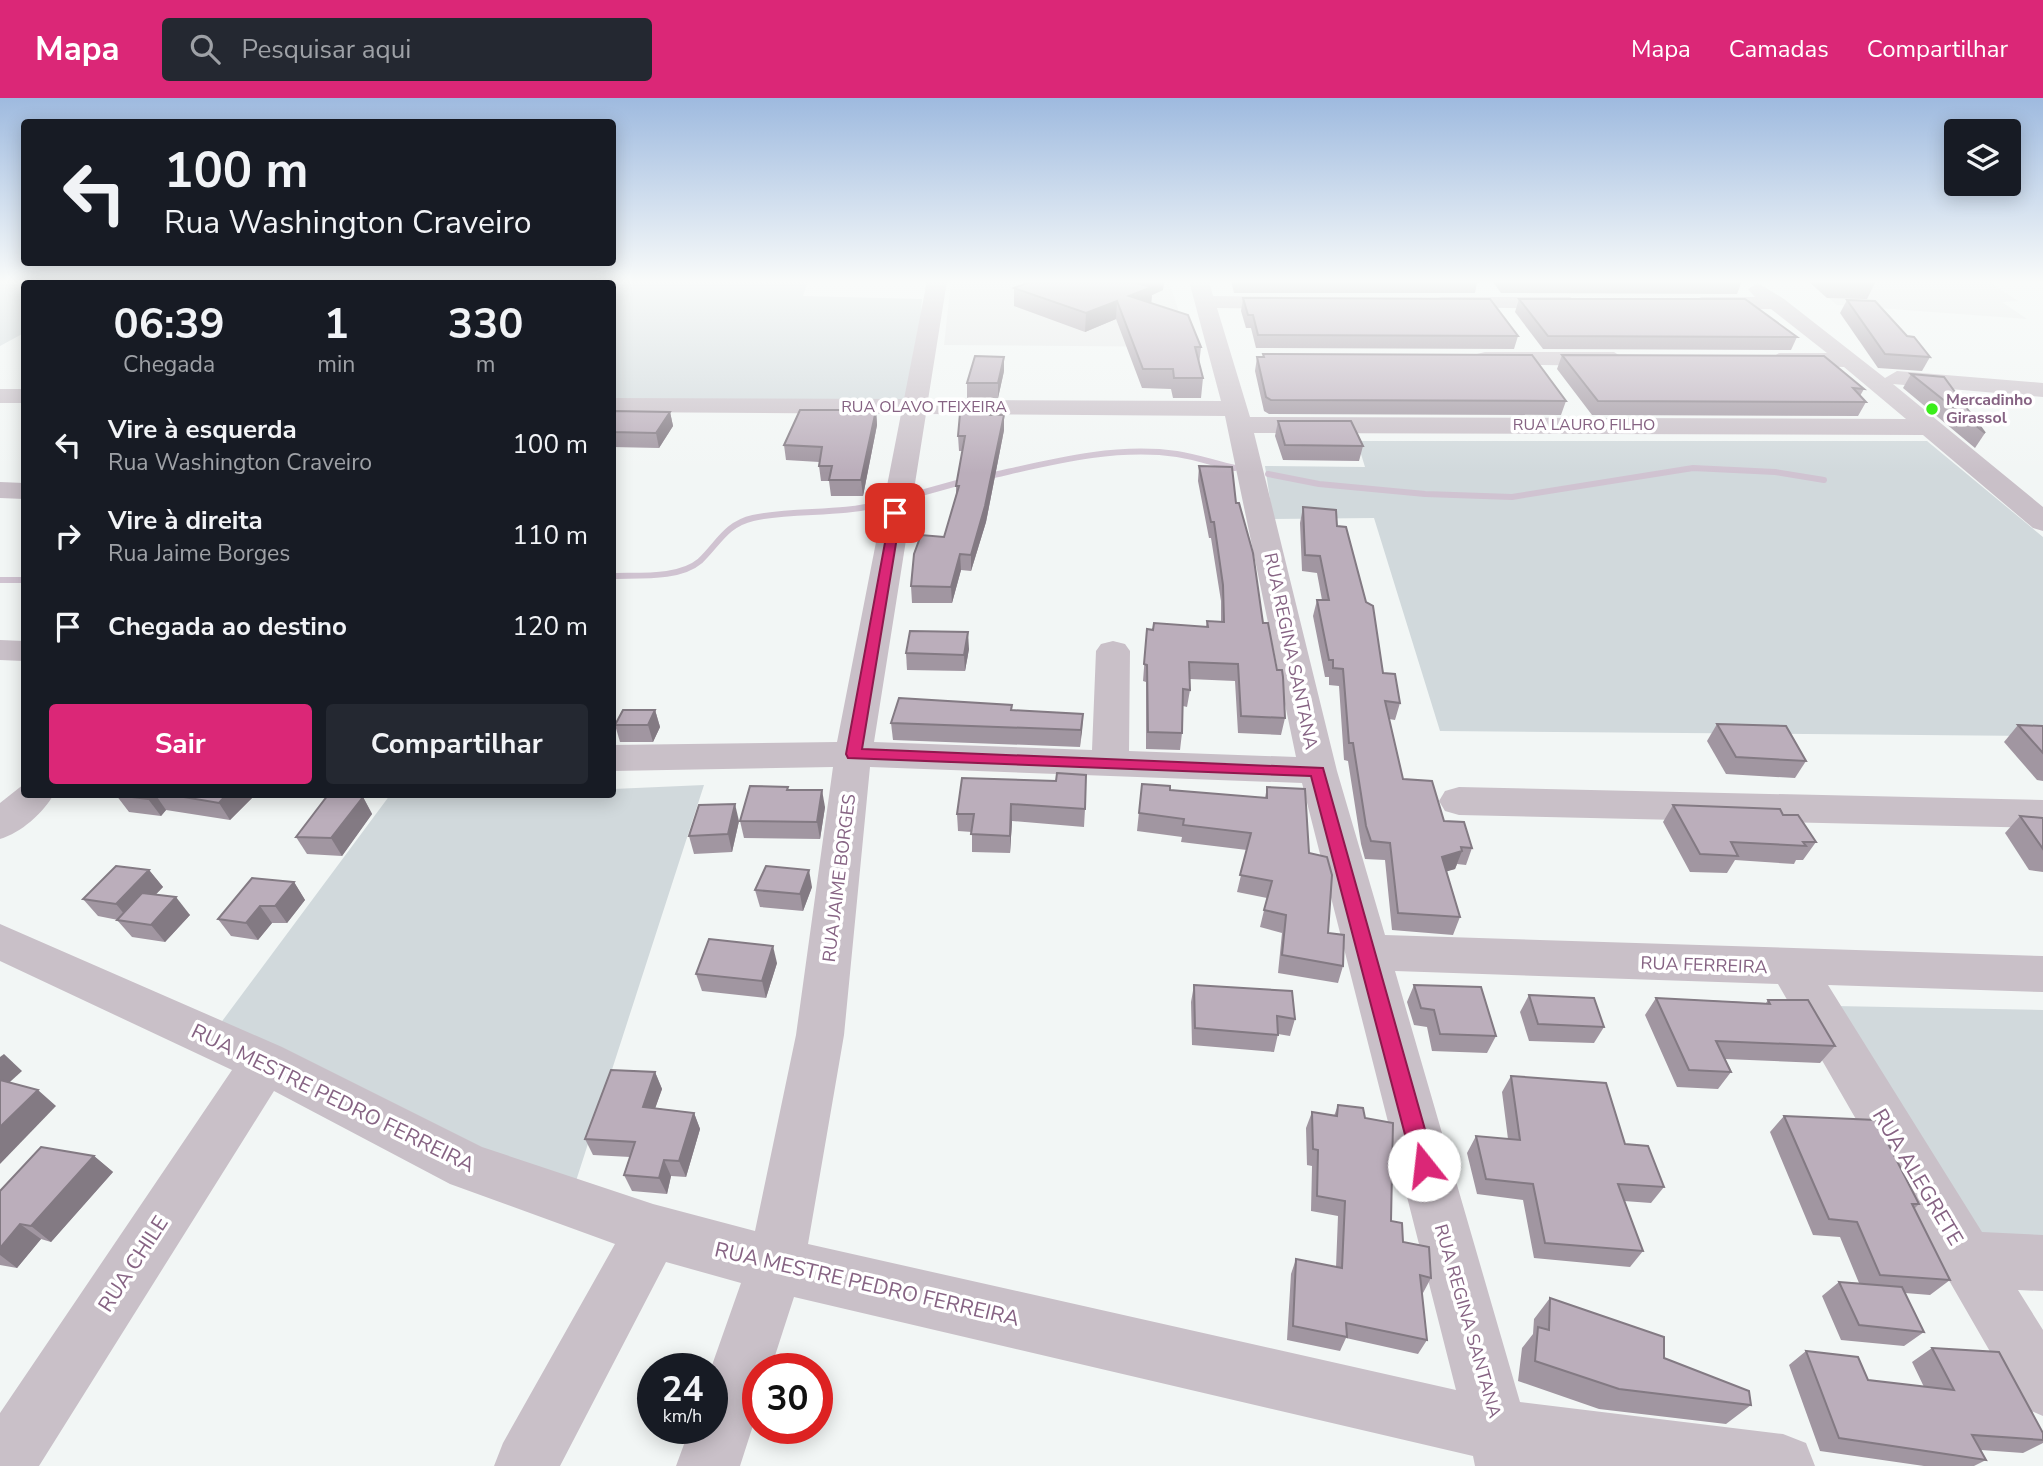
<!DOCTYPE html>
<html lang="pt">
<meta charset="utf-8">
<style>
body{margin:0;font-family:"Nunito Sans",sans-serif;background:#242831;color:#f1f3f6;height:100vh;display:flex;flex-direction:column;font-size:26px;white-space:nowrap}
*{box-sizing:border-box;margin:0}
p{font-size:23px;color:#9ea1a6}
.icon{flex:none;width:38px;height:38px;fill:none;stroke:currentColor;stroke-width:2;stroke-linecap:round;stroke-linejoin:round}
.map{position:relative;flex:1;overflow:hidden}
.drawer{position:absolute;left:21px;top:182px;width:595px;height:518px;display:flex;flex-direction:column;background:#171b24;border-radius:7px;box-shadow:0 4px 18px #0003}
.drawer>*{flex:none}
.top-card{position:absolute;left:21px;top:21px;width:595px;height:147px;border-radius:7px;box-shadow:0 4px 18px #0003;background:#171b24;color:#f1f3f6;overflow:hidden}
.fabs{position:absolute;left:1944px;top:21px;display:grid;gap:14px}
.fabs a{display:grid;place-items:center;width:77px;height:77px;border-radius:7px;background:#171b24;box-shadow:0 4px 18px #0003;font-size:35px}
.speed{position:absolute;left:637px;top:1255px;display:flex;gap:14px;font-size:35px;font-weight:700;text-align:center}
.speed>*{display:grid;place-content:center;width:91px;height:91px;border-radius:50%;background:#171b24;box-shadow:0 4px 18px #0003;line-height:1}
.speed small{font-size:18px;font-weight:400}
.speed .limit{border:10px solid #d22;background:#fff;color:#111}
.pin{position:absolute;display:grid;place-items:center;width:60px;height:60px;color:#fff;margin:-30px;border-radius:14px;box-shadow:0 4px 10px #0006}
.me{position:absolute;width:77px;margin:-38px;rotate:344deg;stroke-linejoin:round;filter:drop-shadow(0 0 5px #0008)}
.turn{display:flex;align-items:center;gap:24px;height:147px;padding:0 28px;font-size:32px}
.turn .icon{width:91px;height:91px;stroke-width:2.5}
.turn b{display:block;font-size:49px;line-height:60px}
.eta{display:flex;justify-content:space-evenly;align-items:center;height:119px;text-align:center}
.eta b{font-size:42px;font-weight:700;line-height:49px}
.cta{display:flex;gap:14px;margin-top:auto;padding:14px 28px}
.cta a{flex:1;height:80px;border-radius:7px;background:#db2777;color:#fff;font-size:28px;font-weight:700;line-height:80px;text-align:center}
.cta a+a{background:#242831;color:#f1f3f6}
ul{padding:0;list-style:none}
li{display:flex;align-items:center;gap:21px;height:91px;padding:0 28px}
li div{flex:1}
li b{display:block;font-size:26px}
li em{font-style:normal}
header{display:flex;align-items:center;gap:42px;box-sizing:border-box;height:98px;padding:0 35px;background:#db2777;color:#fff}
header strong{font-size:33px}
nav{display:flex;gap:38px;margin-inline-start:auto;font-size:24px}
.search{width:490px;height:63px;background:#242831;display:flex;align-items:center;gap:18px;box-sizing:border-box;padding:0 24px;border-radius:7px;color:#9ea1a6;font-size:26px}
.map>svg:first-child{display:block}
.built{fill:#e6e7e8}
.green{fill:#d1d9dc}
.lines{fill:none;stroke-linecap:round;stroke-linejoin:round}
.stream{stroke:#d0c3d1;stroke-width:6}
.minor{fill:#c9c0c8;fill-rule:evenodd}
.wall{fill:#a196a1}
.shaded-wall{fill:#837a83}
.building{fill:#bbaebb;stroke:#837a83;stroke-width:2}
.route{fill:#db2777;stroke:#8e194d;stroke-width:2}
.poi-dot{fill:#3aee1a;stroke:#fff;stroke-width:2.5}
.labels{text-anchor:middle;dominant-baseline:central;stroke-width:7;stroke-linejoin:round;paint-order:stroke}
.far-poi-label{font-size:16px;font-weight:bold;fill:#866383;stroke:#fff;text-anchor:start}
.far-street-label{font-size:16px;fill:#866383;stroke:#fff}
.street-label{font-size:18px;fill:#866383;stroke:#fff}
.near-street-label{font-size:21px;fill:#866383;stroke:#fff}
</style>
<header>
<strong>Mapa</strong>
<div class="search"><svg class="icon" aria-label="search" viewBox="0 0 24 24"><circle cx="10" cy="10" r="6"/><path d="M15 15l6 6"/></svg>Pesquisar aqui</div>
<nav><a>Mapa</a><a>Camadas</a><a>Compartilhar</a></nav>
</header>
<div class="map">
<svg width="2043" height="1368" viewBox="0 0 2043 1368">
<rect width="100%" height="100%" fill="#f2f6f5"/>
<!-- built -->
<g class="built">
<polygon points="951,183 1169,183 1190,249 944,247"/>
<polygon points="1810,183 1988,183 2018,203 2002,204 2027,221 1837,207"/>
</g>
<!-- green -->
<g class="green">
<polygon points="0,183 121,183 24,186 24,235 0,248"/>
<polygon points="594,183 808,183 803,198 922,201 915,302 613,301 612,186 591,186"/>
<polygon points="1357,343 1927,343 2043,439 2043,638 1440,633 1374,420 1273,421 1265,368 1365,369"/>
<polygon points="704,687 575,1086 465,1054 217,930 390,697 612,696 613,691"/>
<polygon points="1835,908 2043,912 2043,1155 1978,1152"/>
</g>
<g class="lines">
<!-- stream -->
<g class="stream">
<polyline points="1268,376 1319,386 1425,396 1512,399 1693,370 1775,374 1824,382"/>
<path d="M985 379C1048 365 1112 347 1177 356 1197 359 1216 366 1235 370"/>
<polyline points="914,397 968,382"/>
<path d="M612 478C638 477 679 481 700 463 718 446 726 426 753 420 794 411 838 417 880 406"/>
<polyline points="0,482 24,482"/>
</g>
<!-- minor -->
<g class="minor">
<polygon points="312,183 333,183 310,186"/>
<polygon points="563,183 583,183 561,186"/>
<path d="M927 183H947L928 302 1221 303 1189 183H1209L1213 198 1294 199 1304 205 1294 211 1217 210 1250 319 1906 321 1844 269 1771 267 1768 262 1779 255H1827L1771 211H1701L1691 205 1701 199H1755L1748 191 1758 185 1784 201 1885 280 1897 273 2043 285V299L1893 286 2043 409V433L2033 430 1923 337 1254 335 1337 673 1385 837 2043 858V894L1828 887 1982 1134 2043 1137V1193L2018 1192 2043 1232V1318L2022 1309 1778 886 1395 873 1520 1304 1783 1336 1806 1345 1815 1368H1475L1473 1358 794 1199 771 1270H758V1312L740 1368H676L690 1330H712L711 1270 741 1185 666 1164 560 1368H494L503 1345 615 1146 450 1086 274 993 39 1368H0V1315L232 972 0 863V826L282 949 482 1049 653 1106 755 1133 796 937 833 669 612 673V647L837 644 901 316 612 314V300L904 301ZM926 316 1225 318 1296 659 1129 653 1130 553 1125 546 1113 543 1101 546 1096 553 1092 652 874 644ZM870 669 1302 685 1456 1292 808 1146 844 937Z"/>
<polygon points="1442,199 1570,199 1580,205 1570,211 1435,209 1432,205 1435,201"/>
<polygon points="1485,254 1614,254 1625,261 1614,268 1477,266 1474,261 1477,256"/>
<rect x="0" y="291" width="24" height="14"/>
<polygon points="0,384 24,385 24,401 0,400"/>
<polygon points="0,542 24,543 24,563 0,562"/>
<path d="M24 686V696H54C43 715 21 735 0 741V705Z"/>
<polygon points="1459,689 2043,702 2043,730 1459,717 1445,713 1439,703 1445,693"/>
</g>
</g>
<!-- wall -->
<g class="wall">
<polygon points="1030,183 1164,183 1163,192 1152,197 1151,205 1201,249 1199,267 1203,280 1201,300 1173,300 1171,291 1142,290 1116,221 1085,234 1014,208 1014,190"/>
<polygon points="1231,183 1481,183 1477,185 1475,195 1234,195"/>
<polygon points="1490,183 1742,183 1737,196 1501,195 1493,184"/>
<polygon points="1808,183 1876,183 1867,201 1827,200"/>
<polygon points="1243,200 1518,238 1514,251 1256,250 1251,230 1246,230 1241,213"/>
<polygon points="1519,201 1797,239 1791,252 1543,251 1515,214"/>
<polygon points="1847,202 1907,238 1930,259 1922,273 1878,270 1840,215"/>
<polygon points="1263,256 1566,303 1561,317 1269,316 1264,313 1255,273 1257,259 1263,259"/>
<polygon points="1562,257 1864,291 1860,298 1866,304 1858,318 1592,317 1557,271"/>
<polygon points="1004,273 998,300 967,300 967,285"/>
<polygon points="1911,276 1985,335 1975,350 1903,290"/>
<polygon points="993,305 993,317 1004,332 986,424 971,473 961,472 952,505 912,505 911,488 944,439 956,397 956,388 963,353 959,353 958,338"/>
<polygon points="876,312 877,327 863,398 831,398 829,383 821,383 819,368 819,364 786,362 784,347"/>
<polygon points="612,313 670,314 673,328 659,350 612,349"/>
<polygon points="1278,323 1363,348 1359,363 1283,362 1275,338"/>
<polygon points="1199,368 1236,405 1285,620 1281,637 1238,635 1235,583 1189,581 1190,592 1187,609 1183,608 1182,635 1180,652 1146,651 1146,584 1143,583 1147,531 1206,529 1207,523 1221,524 1221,503 1211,440 1209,440 1198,383"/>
<polygon points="1303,409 1337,428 1383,575 1400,605 1395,622 1389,621 1403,681 1444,723 1472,750 1466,767 1457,766 1455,771 1446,773 1460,819 1453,837 1392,832 1385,762 1365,761 1361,746 1348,663 1344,662 1339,588 1329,587 1329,579 1325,579 1313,518 1317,502 1322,502 1317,475 1302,473 1300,425"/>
<polygon points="969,551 965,573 907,572 906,555"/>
<polygon points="655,612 660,629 653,644 620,644 615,627"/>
<polygon points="1012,612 1083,616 1080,649 893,642 891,625"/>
<polygon points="1717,626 1806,663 1795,680 1726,676 1707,643"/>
<polygon points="2018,627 2043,628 2043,683 2037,682 2004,644"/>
<polygon points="962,680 1085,711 1084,729 1012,723 1010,755 972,754 972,734 958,733 957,716"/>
<polygon points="1142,686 1170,692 1265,700 1267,689 1309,755 1328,835 1343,868 1338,885 1278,875 1282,835 1260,829 1267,800 1237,794 1247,752 1181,744 1182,739 1137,733"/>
<polygon points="789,692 825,709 820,741 744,740 740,723"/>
<polygon points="116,696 256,696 230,722 166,712 161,718 129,714 116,697"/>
<polygon points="363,699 372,716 342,758 307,756 296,739"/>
<polygon points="1673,707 1783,717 1816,744 1803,762 1796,762 1794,766 1735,762 1727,775 1690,774 1663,724"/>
<polygon points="2020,718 2043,720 2043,774 2029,772 2005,735"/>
<polygon points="739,723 732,754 694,756 689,738"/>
<polygon points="149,772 163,789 155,797 190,817 165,844 132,839 117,822 118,822 98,818 83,801"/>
<polygon points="294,784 305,802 287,825 272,825 258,842 231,838 218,821"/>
<polygon points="812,789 803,813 760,809 755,792"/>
<polygon points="777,865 766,900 702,893 696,876"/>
<polygon points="1194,887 1295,921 1290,938 1278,936 1274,954 1192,947 1191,904"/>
<polygon points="1414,887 1496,938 1487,955 1432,953 1427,929 1414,927 1407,904"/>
<polygon points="1529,897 1604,929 1594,945 1529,943 1520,914"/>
<polygon points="1656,900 1766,905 1768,902 1835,948 1820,965 1725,961 1731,974 1718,991 1677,989 1645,917"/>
<polygon points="655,974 662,991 655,1010 694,1015 700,1031 686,1079 671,1078 667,1096 632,1093 624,1077 630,1059 593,1057 585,1041"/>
<polygon points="1511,978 1625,1046 1664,1089 1651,1105 1624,1103 1643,1153 1630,1169 1534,1160 1523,1102 1477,1096 1467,1055 1476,1038 1508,1041 1502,994"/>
<polygon points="1338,1007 1365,1020 1391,1123 1403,1144 1431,1180 1423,1195 1421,1194 1427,1242 1418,1256 1346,1240 1340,1253 1287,1242 1291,1176 1296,1161 1336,1169 1338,1118 1311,1113 1312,1068 1307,1067 1306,1030 1312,1014 1334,1018"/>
<polygon points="1784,1018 1919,1106 1914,1111 1950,1182 1930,1197 1905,1195 1924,1234 1904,1248 1841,1242 1822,1198 1839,1184 1859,1185 1840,1139 1813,1137 1770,1034"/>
<polygon points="94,1058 113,1074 51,1144 41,1141 17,1170 0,1167 0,1093"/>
<polygon points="1550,1200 1664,1260 1751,1307 1726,1326 1599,1311 1518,1283 1522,1250 1533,1236 1534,1221"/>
<polygon points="1932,1250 2043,1342 2043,1345 2023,1355 1981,1352 1986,1362 1974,1368 1924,1368 1820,1353 1789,1267 1806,1253 1868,1282 1924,1289 1912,1264"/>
</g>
<!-- shaded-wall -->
<g class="shaded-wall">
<polygon points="1140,183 1164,183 1163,192 1152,197 1151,207 1129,198 1137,185"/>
<polygon points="1117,203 1116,221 1085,234 1086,215"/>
<polygon points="1004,259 1004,273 998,300 998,285"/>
<polygon points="876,312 877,327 863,398 861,382"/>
<polygon points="670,314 673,328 659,350 656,335"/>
<polygon points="1004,317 1004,332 986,424 971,473 971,457"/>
<polygon points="960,456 961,472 952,505 951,489"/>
<polygon points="968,534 969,551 965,573 964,557"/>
<polygon points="655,612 660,629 653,644 648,627"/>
<polygon points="1083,616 1082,634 1080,649 1081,632"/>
<polygon points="822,692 825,709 820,741 817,724"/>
<polygon points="152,696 155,696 166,712 161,718 148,701"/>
<polygon points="227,696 256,696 230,722 219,705"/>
<polygon points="363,699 372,716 342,758 331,740"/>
<polygon points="735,706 739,723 732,754 728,736"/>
<polygon points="1011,706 1012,723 1010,755 1010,738"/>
<polygon points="1462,753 1455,771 1435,777 1442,759"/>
<polygon points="149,772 163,789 130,823 116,806"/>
<polygon points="809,772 812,789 803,813 800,796"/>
<polygon points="294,784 305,802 287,825 275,808"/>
<polygon points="176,799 190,817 165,844 151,827"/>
<polygon points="260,808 272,825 258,842 246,825"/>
<polygon points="773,848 777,865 766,900 762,883"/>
<polygon points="4,956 22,973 0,993 0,959"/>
<polygon points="655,974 662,991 650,1025 643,1009"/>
<polygon points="38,992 56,1008 0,1066 0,1029"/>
<polygon points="694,1015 700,1031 686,1079 679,1063"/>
<polygon points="94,1058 113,1074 51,1144 31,1128"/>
<polygon points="664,1062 671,1078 667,1096 659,1080"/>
<polygon points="20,1126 41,1141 17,1170 0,1157 0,1150"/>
</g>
<!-- building -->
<g class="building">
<polygon points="1032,183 1140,183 1137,185 1152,189 1129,198 1188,217 1201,249 1195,249 1203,280 1174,280 1173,271 1143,271 1117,203 1086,215 1014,190"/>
<polygon points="1243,200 1490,201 1518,238 1258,237 1253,217 1248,217"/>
<polygon points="1519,201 1745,201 1797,239 1548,238"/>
<polygon points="1847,202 1875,203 1907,238 1914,239 1930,259 1885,256"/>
<polygon points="1263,256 1532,257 1566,303 1271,302 1266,299 1257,259 1264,259"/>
<polygon points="1562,257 1824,258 1864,291 1853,290 1866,304 1598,303"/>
<polygon points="975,258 1004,259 998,285 967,285"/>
<polygon points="1911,276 1944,279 1985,335"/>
<polygon points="961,304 993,305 990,317 1004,317 985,408 971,457 960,456 951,489 911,488 914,456 921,437 944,439 959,388 956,388 965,338 958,338"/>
<polygon points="800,312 876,312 861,382 829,382 832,368 819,368 822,349 784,347"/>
<polygon points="612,313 670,314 656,335 612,334"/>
<polygon points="1278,323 1351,323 1363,348 1285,347"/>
<polygon points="1199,368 1232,369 1236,405 1239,405 1253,455 1263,525 1268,525 1277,572 1282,572 1283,579 1285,620 1241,618 1238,566 1189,564 1190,592 1183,591 1182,635 1148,634 1147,567 1144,566 1147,531 1153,532 1154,525 1208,529 1207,523 1224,524 1223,487 1214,424 1211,424"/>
<polygon points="1303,409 1336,412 1337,428 1346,429 1366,504 1373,508 1383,575 1395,576 1400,605 1385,603 1403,681 1432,683 1444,723 1464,724 1472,750 1461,749 1462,753 1442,759 1460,819 1398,815 1390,745 1371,743 1366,728 1353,645 1349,645 1343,571 1333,570 1333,562 1329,562 1317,502 1329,502 1320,458 1305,457"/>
<polygon points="910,533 968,534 964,557 906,555"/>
<polygon points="899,600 1012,607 1011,612 1083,616 1081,632 891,625"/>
<polygon points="623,612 655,612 648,627 615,627"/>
<polygon points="1717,626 1786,628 1806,663 1736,659"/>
<polygon points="2018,627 2043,628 2043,655"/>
<polygon points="1057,675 1086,677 1085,711 1011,706 1010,738 971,736 974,716 957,716 962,680 1056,683"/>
<polygon points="1142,686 1170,688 1170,692 1267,700 1267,689 1305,691 1309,755 1327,759 1332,777 1328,835 1344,837 1343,868 1282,857 1286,817 1264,812 1272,783 1240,777 1251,735 1183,727 1184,721 1139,715"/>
<polygon points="750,688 788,689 787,692 822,692 817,724 740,723"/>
<polygon points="116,696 152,696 148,701 116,697"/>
<polygon points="166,696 227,696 219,705"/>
<polygon points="328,697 363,699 331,740 296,739"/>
<polygon points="735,706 728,736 689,738 699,707"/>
<polygon points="1673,707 1780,711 1783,717 1798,717 1816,744 1803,744 1806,748 1731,744 1738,758 1700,756"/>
<polygon points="2020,718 2043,720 2043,751"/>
<polygon points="116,768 149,772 116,806 83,801"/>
<polygon points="766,768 809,772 800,796 755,792"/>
<polygon points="252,780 294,784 275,808 260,808 246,825 218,821"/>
<polygon points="142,795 176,799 151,827 117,822"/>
<polygon points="709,841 773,848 762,883 696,876"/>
<polygon points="1194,887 1292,893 1295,921 1277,918 1278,937 1195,930"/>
<polygon points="1414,887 1481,889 1496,938 1440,936 1434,912 1421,910"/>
<polygon points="1529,897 1594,900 1604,929 1538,926"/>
<polygon points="1656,900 1770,906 1768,902 1808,902 1835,948 1716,943 1731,974 1689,972"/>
<polygon points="611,972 655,974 643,1009 694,1015 679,1063 664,1062 659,1080 624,1077 635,1044 585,1041"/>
<polygon points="1511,978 1606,985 1625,1046 1648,1048 1664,1089 1618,1086 1643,1153 1545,1145 1533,1086 1486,1081 1476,1038 1520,1042"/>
<polygon points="0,982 38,992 0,1029"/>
<polygon points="1338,1007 1363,1010 1365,1020 1393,1025 1391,1123 1402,1125 1403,1144 1429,1149 1431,1180 1420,1177 1427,1242 1346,1225 1347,1239 1293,1228 1296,1161 1342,1170 1345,1103 1317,1098 1318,1052 1313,1051 1312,1014 1337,1018"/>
<polygon points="1784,1018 1876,1022 1919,1106 1912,1106 1950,1182 1880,1177 1857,1124 1829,1121"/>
<polygon points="41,1049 94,1058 31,1128 20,1126 0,1150 0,1093"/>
<polygon points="1839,1184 1902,1189 1924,1234 1859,1227"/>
<polygon points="1550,1200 1664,1239 1664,1260 1749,1293 1751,1307 1619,1291 1535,1263 1538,1229 1549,1232"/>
<polygon points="1932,1250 1999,1254 2043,1335 2043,1342 1972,1337 1986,1362 1839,1340 1806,1253 1858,1259 1868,1282 1954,1292"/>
</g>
<!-- sky -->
<linearGradient id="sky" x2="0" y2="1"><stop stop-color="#9ebadf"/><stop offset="0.49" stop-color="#f9fbfa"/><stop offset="1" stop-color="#f9fbfa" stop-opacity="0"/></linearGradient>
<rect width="2043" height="375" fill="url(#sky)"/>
<!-- route -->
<polygon class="route" points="891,412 901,415 862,651 1323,670 1435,1067 1432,1074 1424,1077 1417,1074 1413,1067 1311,678 848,660 846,656"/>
<!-- markers -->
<circle class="poi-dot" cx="1932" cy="311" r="7"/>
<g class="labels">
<!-- far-poi labels -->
<g class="far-poi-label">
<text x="1946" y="302">Mercadinho<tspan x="1946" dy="18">Girassol</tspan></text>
</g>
<!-- far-street labels -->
<g class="far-street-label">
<text x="924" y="309">RUA OLAVO TEIXEIRA</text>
<text x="1584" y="327">RUA LAURO FILHO</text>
</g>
<!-- street labels -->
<g class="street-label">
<text transform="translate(1291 553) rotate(78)">RUA REGINA SANTANA</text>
<text transform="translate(839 780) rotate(-83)">RUA JAIME BORGES</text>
<text transform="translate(1704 867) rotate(2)">RUA FERREIRA</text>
<text transform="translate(1468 1223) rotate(74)">RUA REGINA SANTANA</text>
</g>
<!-- near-street labels -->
<g class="near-street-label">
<text transform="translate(333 1000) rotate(26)">RUA MESTRE PEDRO FERREIRA</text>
<text transform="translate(1918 1079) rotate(59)">RUA ALEGRETE</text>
<text transform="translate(133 1166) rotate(-57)">RUA CHILE</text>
<text transform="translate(867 1186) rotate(13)">RUA MESTRE PEDRO FERREIRA</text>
</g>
</g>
</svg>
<div class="fabs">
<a><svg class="icon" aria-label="layers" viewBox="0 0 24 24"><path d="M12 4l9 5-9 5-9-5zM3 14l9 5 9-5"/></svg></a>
</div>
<div class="speed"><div>24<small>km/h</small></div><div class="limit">30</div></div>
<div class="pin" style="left:895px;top:415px;background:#d93025"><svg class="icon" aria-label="arrive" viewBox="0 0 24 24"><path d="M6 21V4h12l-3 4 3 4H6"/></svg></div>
<svg class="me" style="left:1424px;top:1067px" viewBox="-20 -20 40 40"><circle r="19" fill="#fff"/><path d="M0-13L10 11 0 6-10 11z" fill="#db2777"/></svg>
<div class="top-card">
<div class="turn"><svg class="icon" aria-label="left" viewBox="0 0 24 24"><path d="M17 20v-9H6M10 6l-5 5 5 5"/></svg><div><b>100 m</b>Rua Washington Craveiro</div></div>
</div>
<section class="drawer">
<div class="eta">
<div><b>06:39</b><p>Chegada</p></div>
<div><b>1</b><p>min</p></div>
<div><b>330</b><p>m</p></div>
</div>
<ul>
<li><svg class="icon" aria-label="left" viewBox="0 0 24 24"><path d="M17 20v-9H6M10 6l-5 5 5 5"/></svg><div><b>Vire à esquerda</b><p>Rua Washington Craveiro</p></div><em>100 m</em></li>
<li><svg class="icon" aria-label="right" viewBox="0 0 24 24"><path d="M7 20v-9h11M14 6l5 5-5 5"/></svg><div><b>Vire à direita</b><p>Rua Jaime Borges</p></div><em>110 m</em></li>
<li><svg class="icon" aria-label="arrive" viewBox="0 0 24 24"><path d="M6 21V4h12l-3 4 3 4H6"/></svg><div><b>Chegada ao destino</b></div><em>120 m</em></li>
</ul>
<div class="cta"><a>Sair</a><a>Compartilhar</a></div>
</section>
</div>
